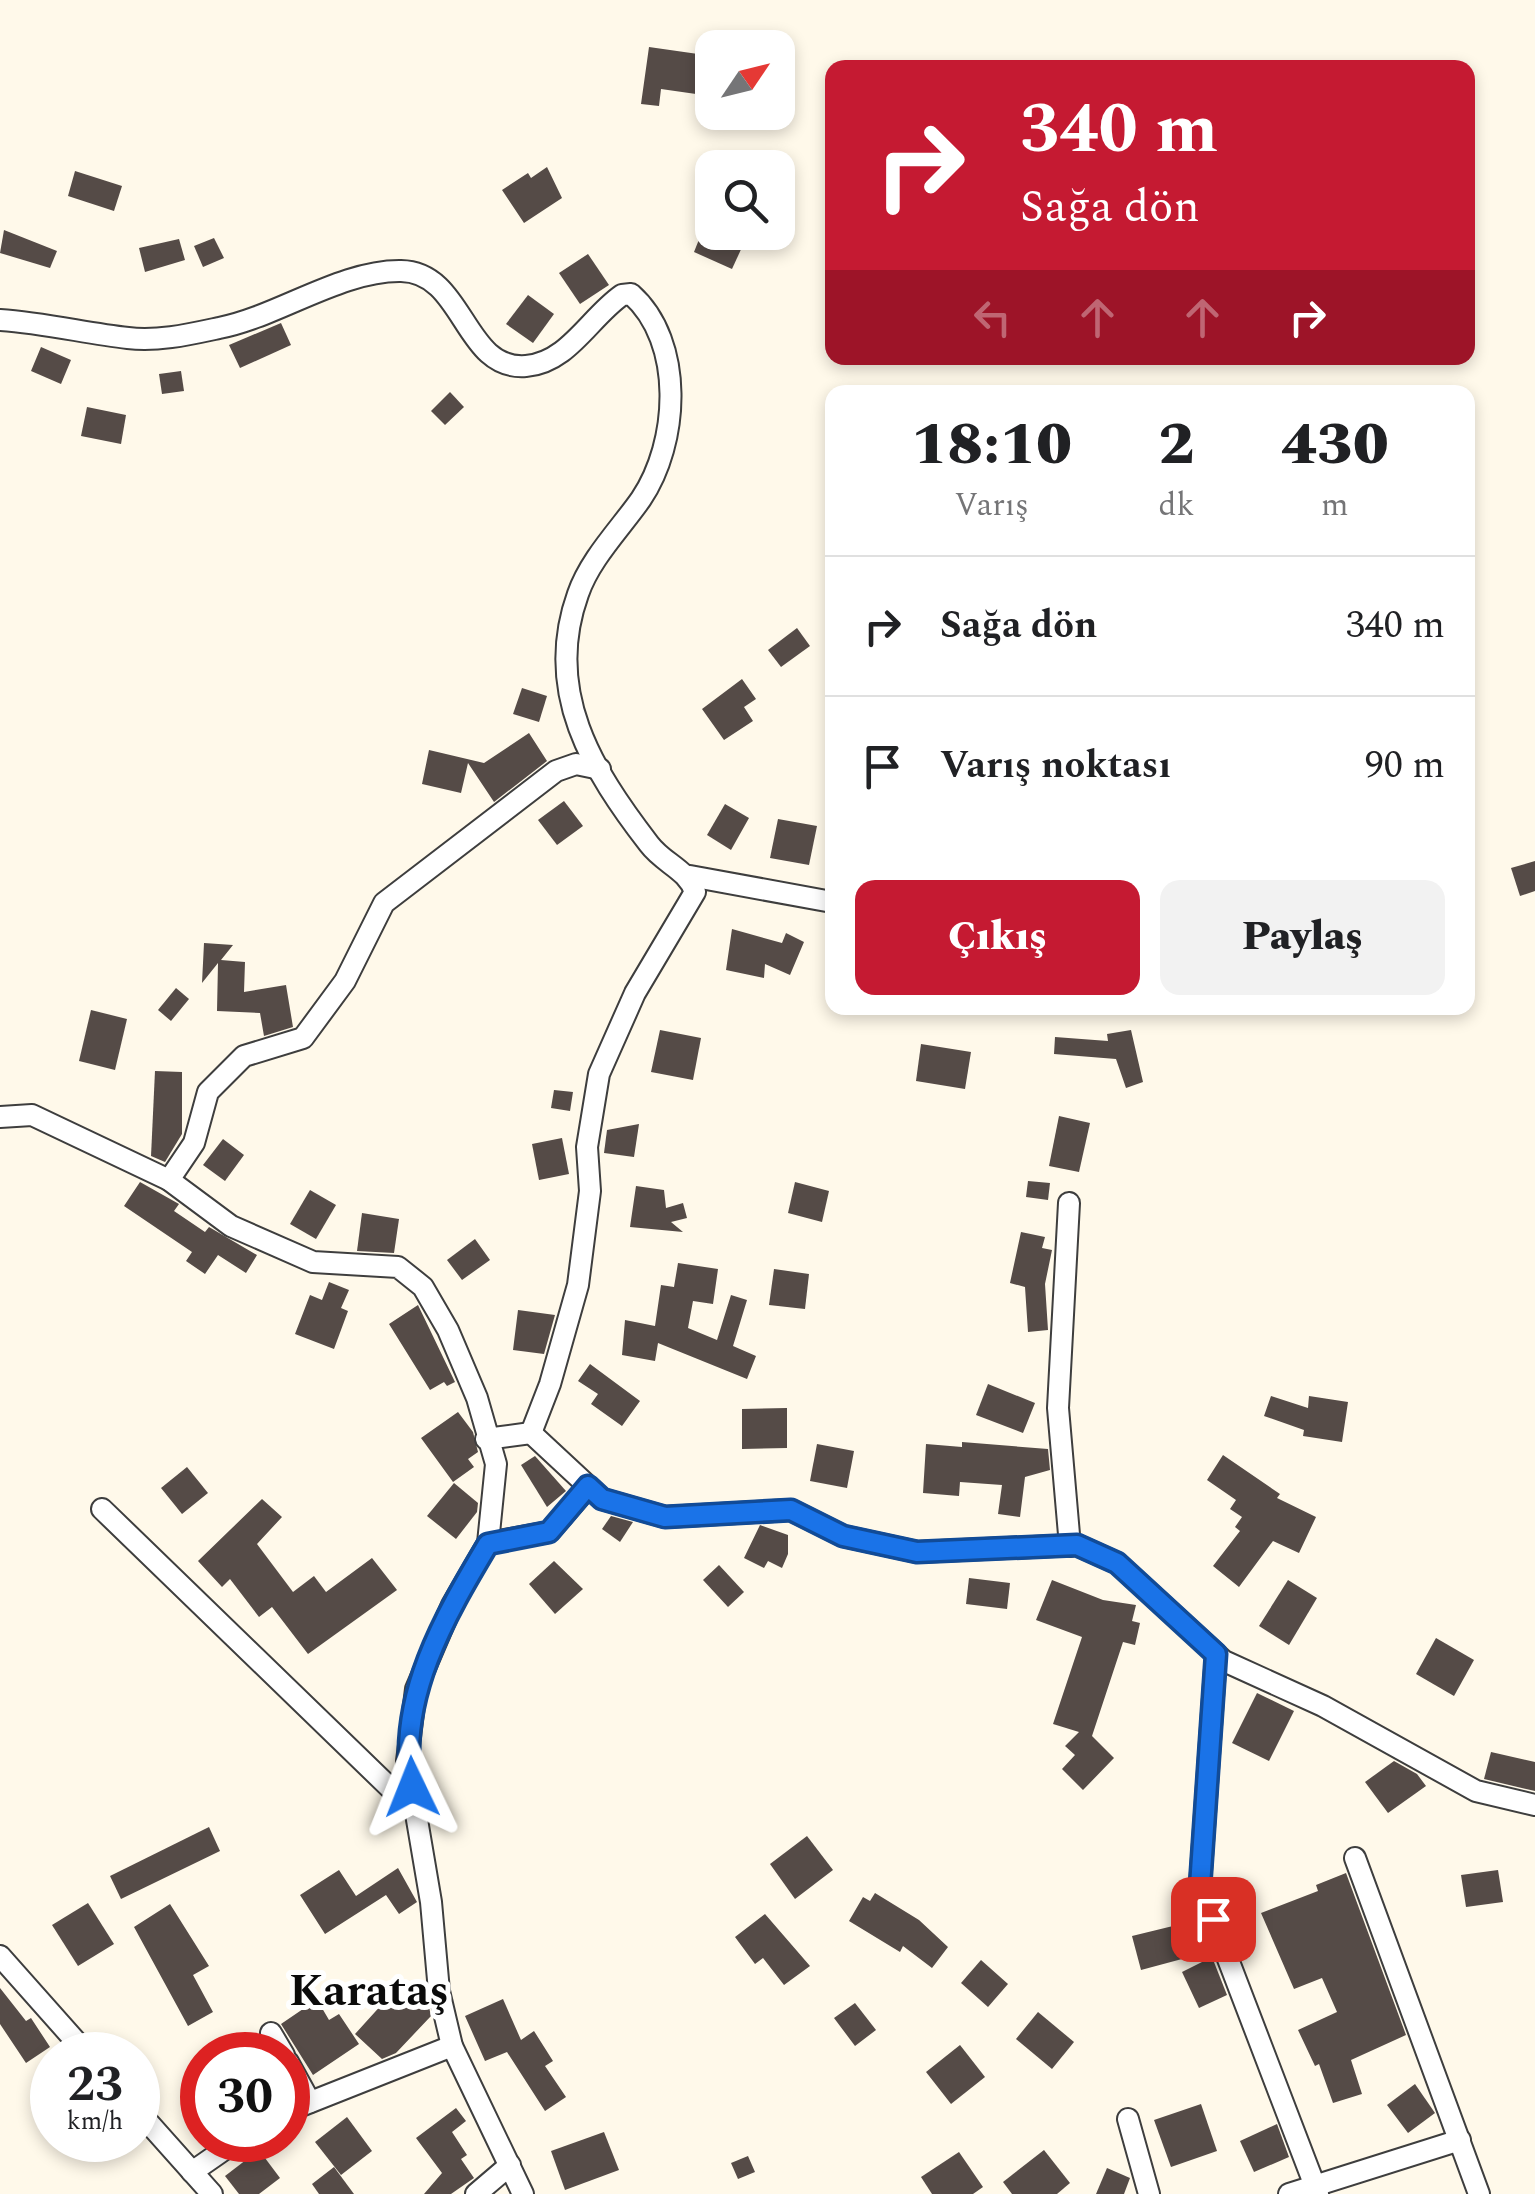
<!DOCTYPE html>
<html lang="tr">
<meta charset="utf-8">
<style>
body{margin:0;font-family:Spectral,serif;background:#f2f2f2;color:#202124;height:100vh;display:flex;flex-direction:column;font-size:38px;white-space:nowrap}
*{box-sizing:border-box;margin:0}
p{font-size:32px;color:#757577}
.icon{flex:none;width:55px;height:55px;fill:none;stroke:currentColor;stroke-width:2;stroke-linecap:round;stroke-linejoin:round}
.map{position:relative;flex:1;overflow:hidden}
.panel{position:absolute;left:825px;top:385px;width:650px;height:630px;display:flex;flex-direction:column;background:#fff;border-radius:20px;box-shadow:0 5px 15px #0003}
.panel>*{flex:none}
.hud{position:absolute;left:825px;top:60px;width:650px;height:305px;border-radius:20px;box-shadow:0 5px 15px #0003;background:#c51a32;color:#fff;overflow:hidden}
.needle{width:65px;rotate:55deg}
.tools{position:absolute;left:695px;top:30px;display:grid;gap:20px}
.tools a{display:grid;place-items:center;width:100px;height:100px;border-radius:20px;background:#fff;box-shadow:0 5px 15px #0003;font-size:50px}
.speed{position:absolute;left:30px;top:2032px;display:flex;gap:20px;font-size:50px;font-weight:700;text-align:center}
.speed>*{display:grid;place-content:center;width:130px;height:130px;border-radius:50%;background:#fff;box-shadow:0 5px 15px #0003;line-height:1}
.speed small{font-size:25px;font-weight:400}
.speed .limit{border:15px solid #d22;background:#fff;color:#111}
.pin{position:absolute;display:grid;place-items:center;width:85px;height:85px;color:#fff;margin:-42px;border-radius:20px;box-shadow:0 5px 15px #0006}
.me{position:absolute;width:110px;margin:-55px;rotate:358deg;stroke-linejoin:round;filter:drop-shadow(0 0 8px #0008)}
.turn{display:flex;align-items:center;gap:35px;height:210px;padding:0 30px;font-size:45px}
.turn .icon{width:130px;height:130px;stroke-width:2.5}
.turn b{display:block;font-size:70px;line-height:85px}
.lanes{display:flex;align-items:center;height:95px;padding:0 30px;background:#0003;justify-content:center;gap:50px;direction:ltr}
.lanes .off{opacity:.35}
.eta{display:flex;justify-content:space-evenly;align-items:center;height:170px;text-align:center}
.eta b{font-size:60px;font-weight:800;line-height:70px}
.primary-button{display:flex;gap:20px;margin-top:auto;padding:20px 30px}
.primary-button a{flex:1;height:115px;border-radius:20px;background:#c51a32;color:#fff;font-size:40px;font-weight:800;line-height:115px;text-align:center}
.primary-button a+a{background:#f2f2f2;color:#202124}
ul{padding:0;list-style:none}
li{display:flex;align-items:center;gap:30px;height:140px;padding:0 30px;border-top:2px solid #e0e0e0}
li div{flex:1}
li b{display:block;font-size:38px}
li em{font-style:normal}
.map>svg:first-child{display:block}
.building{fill:#554b47}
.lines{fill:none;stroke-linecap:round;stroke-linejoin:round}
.minor-casing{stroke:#3e3e3e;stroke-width:24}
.minor{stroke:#fff;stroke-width:20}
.route-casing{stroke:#114b97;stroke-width:25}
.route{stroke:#1a73e8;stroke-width:18}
.labels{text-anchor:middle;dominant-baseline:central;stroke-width:10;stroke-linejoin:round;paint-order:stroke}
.quarter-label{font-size:45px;font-weight:bold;fill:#0b0b0b;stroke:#fff}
</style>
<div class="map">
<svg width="1535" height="2194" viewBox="0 0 1535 2194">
<rect width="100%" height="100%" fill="#fff9ea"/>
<!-- building -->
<g class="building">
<polygon points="649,47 712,56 710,96 661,89 659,106 641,104"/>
<polygon points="547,167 562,198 524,223 502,190 528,173 531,178"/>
<polygon points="75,171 122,186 114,211 68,196"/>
<polygon points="4,230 57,251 50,268 0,253"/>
<polygon points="702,232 749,232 732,269 694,252"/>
<polygon points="214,238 224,258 203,267 194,246"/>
<polygon points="179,239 185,260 145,272 139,248"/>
<polygon points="588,254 609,285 580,304 559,273"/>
<polygon points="528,295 554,314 533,343 506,324"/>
<polygon points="281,323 291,345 240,368 229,345"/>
<polygon points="41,347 71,360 61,384 31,371"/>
<polygon points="181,371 184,391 162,394 159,374"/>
<polygon points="450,392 464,407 445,425 431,411"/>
<polygon points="87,407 126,415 121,444 81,436"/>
<polygon points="797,628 810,646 781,667 768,650"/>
<polygon points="742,679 756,699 744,707 753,721 724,740 702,709"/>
<polygon points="522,688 547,696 539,722 513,714"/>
<polygon points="529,733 547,761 494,802 468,763 461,793 422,784 429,750 484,763"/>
<polygon points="564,801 583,826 557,845 538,820"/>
<polygon points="725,804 749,818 731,850 707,835"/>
<polygon points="778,819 817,826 809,865 770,858"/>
<polygon points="1535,861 1535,891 1520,896 1511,868"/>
<polygon points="732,929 782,943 786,933 804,942 790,975 765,964 764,978 726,970"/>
<polygon points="204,943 233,945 221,960 245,962 244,992 286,985 293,1027 264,1036 260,1013 217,1011 218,963 202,983"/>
<polygon points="176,988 189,999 171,1021 158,1010"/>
<polygon points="91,1010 127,1019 115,1070 79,1061"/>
<polygon points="660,1030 701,1038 693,1080 651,1072"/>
<polygon points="1131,1030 1143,1082 1126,1088 1116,1059 1054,1054 1055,1037 1108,1041 1107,1034"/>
<polygon points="921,1044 971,1052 965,1089 916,1081"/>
<polygon points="155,1071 182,1072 182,1134 165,1162 151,1156"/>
<polygon points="554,1090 573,1092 570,1111 551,1108"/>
<polygon points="1059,1116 1090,1123 1079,1172 1049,1166"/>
<polygon points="639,1124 634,1157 604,1153 607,1130"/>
<polygon points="562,1138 569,1174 539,1180 532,1144"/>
<polygon points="223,1139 244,1155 225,1181 203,1165"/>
<polygon points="1028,1181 1050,1183 1048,1200 1026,1197"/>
<polygon points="140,1182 179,1204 174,1211 205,1232 209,1227 257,1255 246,1273 218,1255 205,1274 186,1261 192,1252 124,1206"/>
<polygon points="795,1182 829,1191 822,1222 788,1213"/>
<polygon points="636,1186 664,1190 666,1208 683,1203 687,1218 671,1222 683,1232 630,1227"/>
<polygon points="310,1190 336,1205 316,1239 290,1224"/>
<polygon points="362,1213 399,1219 394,1253 357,1251"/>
<polygon points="1021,1232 1045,1237 1042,1248 1052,1250 1045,1284 1048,1330 1028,1332 1025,1287 1010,1283"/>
<polygon points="475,1239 490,1260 462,1280 447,1260"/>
<polygon points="678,1263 718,1269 713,1304 693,1301 688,1328 717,1340 731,1295 747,1300 733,1346 756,1356 747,1379 658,1343 655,1361 622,1355 625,1320 655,1326 661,1285 674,1287"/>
<polygon points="774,1269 809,1274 805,1309 769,1305"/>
<polygon points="329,1282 349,1290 341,1308 348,1311 334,1349 295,1334 310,1295 322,1300"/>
<polygon points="418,1305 455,1382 447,1386 444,1382 430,1390 389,1324"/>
<polygon points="518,1310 555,1315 544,1354 513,1350"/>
<polygon points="590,1364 640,1401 622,1426 591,1404 598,1394 578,1381"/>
<polygon points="988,1384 1035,1403 1023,1433 976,1415"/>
<polygon points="1271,1396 1308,1408 1309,1396 1348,1402 1342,1442 1303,1436 1304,1430 1264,1416"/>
<polygon points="787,1408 787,1448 742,1449 742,1409"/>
<polygon points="458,1412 473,1432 478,1452 468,1459 474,1467 453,1482 421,1438"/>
<polygon points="962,1442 1048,1449 1050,1470 1025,1477 1020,1517 998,1514 1002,1485 960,1482 959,1496 923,1493 926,1444 962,1447"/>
<polygon points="817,1444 854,1451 847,1488 810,1481"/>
<polygon points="1223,1455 1280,1494 1277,1498 1316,1517 1299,1553 1273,1541 1239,1587 1213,1566 1240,1531 1235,1527 1242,1517 1230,1509 1236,1500 1207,1480"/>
<polygon points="535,1456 566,1491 547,1507 521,1465"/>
<polygon points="187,1467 208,1493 182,1514 161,1488"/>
<polygon points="454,1483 478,1503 477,1512 456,1539 427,1516"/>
<polygon points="262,1499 282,1517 257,1544 293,1592 314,1576 326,1592 372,1558 397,1590 308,1654 272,1607 259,1617 230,1579 222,1587 198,1561"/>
<polygon points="611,1516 633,1522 620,1542 602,1529"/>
<polygon points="760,1525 788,1535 788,1554 782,1568 768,1561 764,1568 744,1558"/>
<polygon points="554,1561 583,1589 555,1614 529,1584"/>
<polygon points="719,1565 744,1592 728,1607 703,1580"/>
<polygon points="969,1578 1010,1583 1007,1609 966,1604"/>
<polygon points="1052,1580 1103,1600 1136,1605 1132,1621 1140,1623 1135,1645 1123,1642 1092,1736 1114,1758 1083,1790 1062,1769 1075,1755 1065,1746 1079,1732 1053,1724 1082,1637 1036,1620"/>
<polygon points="1288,1580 1317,1598 1289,1645 1259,1626"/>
<polygon points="1436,1638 1474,1660 1454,1696 1416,1674"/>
<polygon points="1257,1693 1294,1711 1269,1761 1232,1743"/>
<polygon points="1491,1752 1535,1762 1535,1791 1484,1779"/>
<polygon points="1394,1761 1417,1774 1426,1786 1388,1813 1365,1782"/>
<polygon points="209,1827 220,1851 121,1899 110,1876"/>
<polygon points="807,1836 833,1870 795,1899 770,1864"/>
<polygon points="398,1868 417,1902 399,1914 386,1895 325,1934 300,1895 339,1870 356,1896"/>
<polygon points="1498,1870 1503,1902 1466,1907 1461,1875"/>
<polygon points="1346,1873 1406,2035 1351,2060 1362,2094 1333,2103 1319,2064 1315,2066 1298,2030 1337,2012 1322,1978 1294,1989 1261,1913 1318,1891 1316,1885"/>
<polygon points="875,1893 919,1920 948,1947 932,1968 903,1946 900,1952 849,1921 863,1897 870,1901"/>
<polygon points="88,1903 114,1944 78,1966 52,1925"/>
<polygon points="170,1904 209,1966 193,1975 213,2012 188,2026 134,1927"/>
<polygon points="765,1914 810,1966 784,1985 763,1958 755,1964 735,1937"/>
<polygon points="1173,1926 1182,1959 1141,1970 1132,1936"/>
<polygon points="1212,1957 1227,1995 1199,2008 1182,1972"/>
<polygon points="981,1960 1008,1984 988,2007 961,1983"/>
<polygon points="305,1979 329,2020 339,2014 359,2044 313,2075 281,2024 303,2009 291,1987"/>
<polygon points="0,1988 26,2021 31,2018 50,2047 26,2063 0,2024"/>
<polygon points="411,1990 429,2007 431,2016 396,2053 382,2059 355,2034 394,1991 402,1999"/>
<polygon points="503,1999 521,2040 534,2031 553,2061 545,2066 566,2097 545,2111 507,2052 485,2061 465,2016"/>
<polygon points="855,2003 876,2030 855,2046 834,2018"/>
<polygon points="1038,2012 1074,2042 1052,2069 1016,2039"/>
<polygon points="960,2045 985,2077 951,2104 926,2072"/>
<polygon points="1415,2084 1435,2113 1408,2133 1387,2105"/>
<polygon points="1201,2104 1217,2151 1171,2167 1154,2120"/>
<polygon points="456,2108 466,2121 452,2132 467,2155 461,2159 474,2178 451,2194 424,2194 442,2173 416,2138"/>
<polygon points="347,2117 372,2151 341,2175 315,2142"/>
<polygon points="1277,2124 1289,2157 1254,2172 1240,2141"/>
<polygon points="604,2132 619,2170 565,2190 551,2151"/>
<polygon points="259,2150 280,2178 259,2194 239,2194 225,2176"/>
<polygon points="1044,2150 1070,2183 1057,2194 1012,2194 1003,2182"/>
<polygon points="959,2152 983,2187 973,2194 932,2194 921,2177"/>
<polygon points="748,2156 755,2172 738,2179 731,2163"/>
<polygon points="334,2167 354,2194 319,2194 312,2184"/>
<polygon points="1107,2168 1130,2178 1124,2194 1096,2194"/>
</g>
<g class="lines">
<!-- minor casing -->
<g class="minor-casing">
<g id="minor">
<path d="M0 320C44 323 85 333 128 338 157 342 191 334 219 328 277 317 341 270 401 271 465 272 463 371 526 366 568 363 590 317 622 295L631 294C685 342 679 443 641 499 620 529 590 559 578 594 543 691 592 770 649 844 664 864 687 869 695 892L635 993 599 1074 587 1147 590 1191 578 1285 550 1384 531 1433"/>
<polyline points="690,876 832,902"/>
<polyline points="0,1117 32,1115 169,1180 231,1226 313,1262 398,1267 423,1287 448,1330 477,1398 496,1464 488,1543 452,1605 416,1689 407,1761 431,1902 439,1991 452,2046 523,2194"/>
<polyline points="169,1180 194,1143 208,1092 244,1056 303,1038 345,981 384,903 556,771 576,764 600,769"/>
<polyline points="1069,1203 1058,1408 1070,1546"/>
<polyline points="486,1439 531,1433 602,1499 665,1517 791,1510 843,1536 917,1552 1077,1545 1117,1563 1224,1661 1323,1706 1476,1791 1535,1805"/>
<polyline points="102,1509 416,1813"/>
<polyline points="488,1543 549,1532 588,1487"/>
<polyline points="1216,1654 1200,1886 1318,2194"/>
<polyline points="1355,1858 1479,2194"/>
<polyline points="0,1956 88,2055"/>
<polyline points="271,2033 284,2055"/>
<polyline points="288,2062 310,2102"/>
<polyline points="138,2111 212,2194"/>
<polyline points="288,2111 452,2046"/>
<polyline points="1128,2119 1149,2194"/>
<polyline points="192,2172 238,2140"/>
<polyline points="476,2194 510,2165"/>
<polyline points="1289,2194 1460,2140"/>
</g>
</g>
<!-- minor -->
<use href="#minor" class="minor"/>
</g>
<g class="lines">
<!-- route casing -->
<g class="route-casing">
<path id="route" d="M412 1787C396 1699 445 1616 488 1544L549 1532 588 1486 602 1499 665 1517 791 1510 843 1536 917 1552 1077 1545 1117 1563 1216 1654 1200 1886 1213 1919"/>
</g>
<!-- route -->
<use href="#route" class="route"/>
</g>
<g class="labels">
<!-- quarter labels -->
<g class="quarter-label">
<text x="369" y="1991">Karataş</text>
</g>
</g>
</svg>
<div class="tools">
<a><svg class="needle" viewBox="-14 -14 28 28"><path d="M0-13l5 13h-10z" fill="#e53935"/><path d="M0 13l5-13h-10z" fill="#757577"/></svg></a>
<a><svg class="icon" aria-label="search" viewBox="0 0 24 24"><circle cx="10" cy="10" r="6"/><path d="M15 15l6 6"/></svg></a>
</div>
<div class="speed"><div>23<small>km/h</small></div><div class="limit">30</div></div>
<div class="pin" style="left:1213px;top:1919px;background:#d93025"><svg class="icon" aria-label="arrive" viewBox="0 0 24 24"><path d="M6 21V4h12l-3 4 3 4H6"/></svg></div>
<svg class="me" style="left:412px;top:1787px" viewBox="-20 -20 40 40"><path d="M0-17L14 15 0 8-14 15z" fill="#1a73e8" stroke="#fff" stroke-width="4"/></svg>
<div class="hud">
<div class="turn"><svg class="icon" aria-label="right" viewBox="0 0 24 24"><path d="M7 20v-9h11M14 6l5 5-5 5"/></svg><div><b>340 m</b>Sağa dön</div></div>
<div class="lanes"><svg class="icon off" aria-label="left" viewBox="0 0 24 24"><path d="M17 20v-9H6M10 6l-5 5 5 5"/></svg><svg class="icon off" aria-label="ahead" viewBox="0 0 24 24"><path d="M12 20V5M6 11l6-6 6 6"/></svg><svg class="icon off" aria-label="ahead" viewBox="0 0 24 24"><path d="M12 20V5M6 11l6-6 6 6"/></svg><svg class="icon" aria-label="right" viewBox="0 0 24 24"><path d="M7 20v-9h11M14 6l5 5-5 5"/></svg></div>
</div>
<section class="panel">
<div class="eta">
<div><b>18:10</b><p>Varış</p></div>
<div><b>2</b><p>dk</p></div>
<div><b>430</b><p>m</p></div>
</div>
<ul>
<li><svg class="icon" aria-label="right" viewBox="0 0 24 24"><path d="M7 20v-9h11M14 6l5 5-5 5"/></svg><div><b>Sağa dön</b></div><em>340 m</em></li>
<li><svg class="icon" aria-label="arrive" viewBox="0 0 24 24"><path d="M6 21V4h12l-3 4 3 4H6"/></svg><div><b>Varış noktası</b></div><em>90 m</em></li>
</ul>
<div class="primary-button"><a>Çıkış</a><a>Paylaş</a></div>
</section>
</div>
